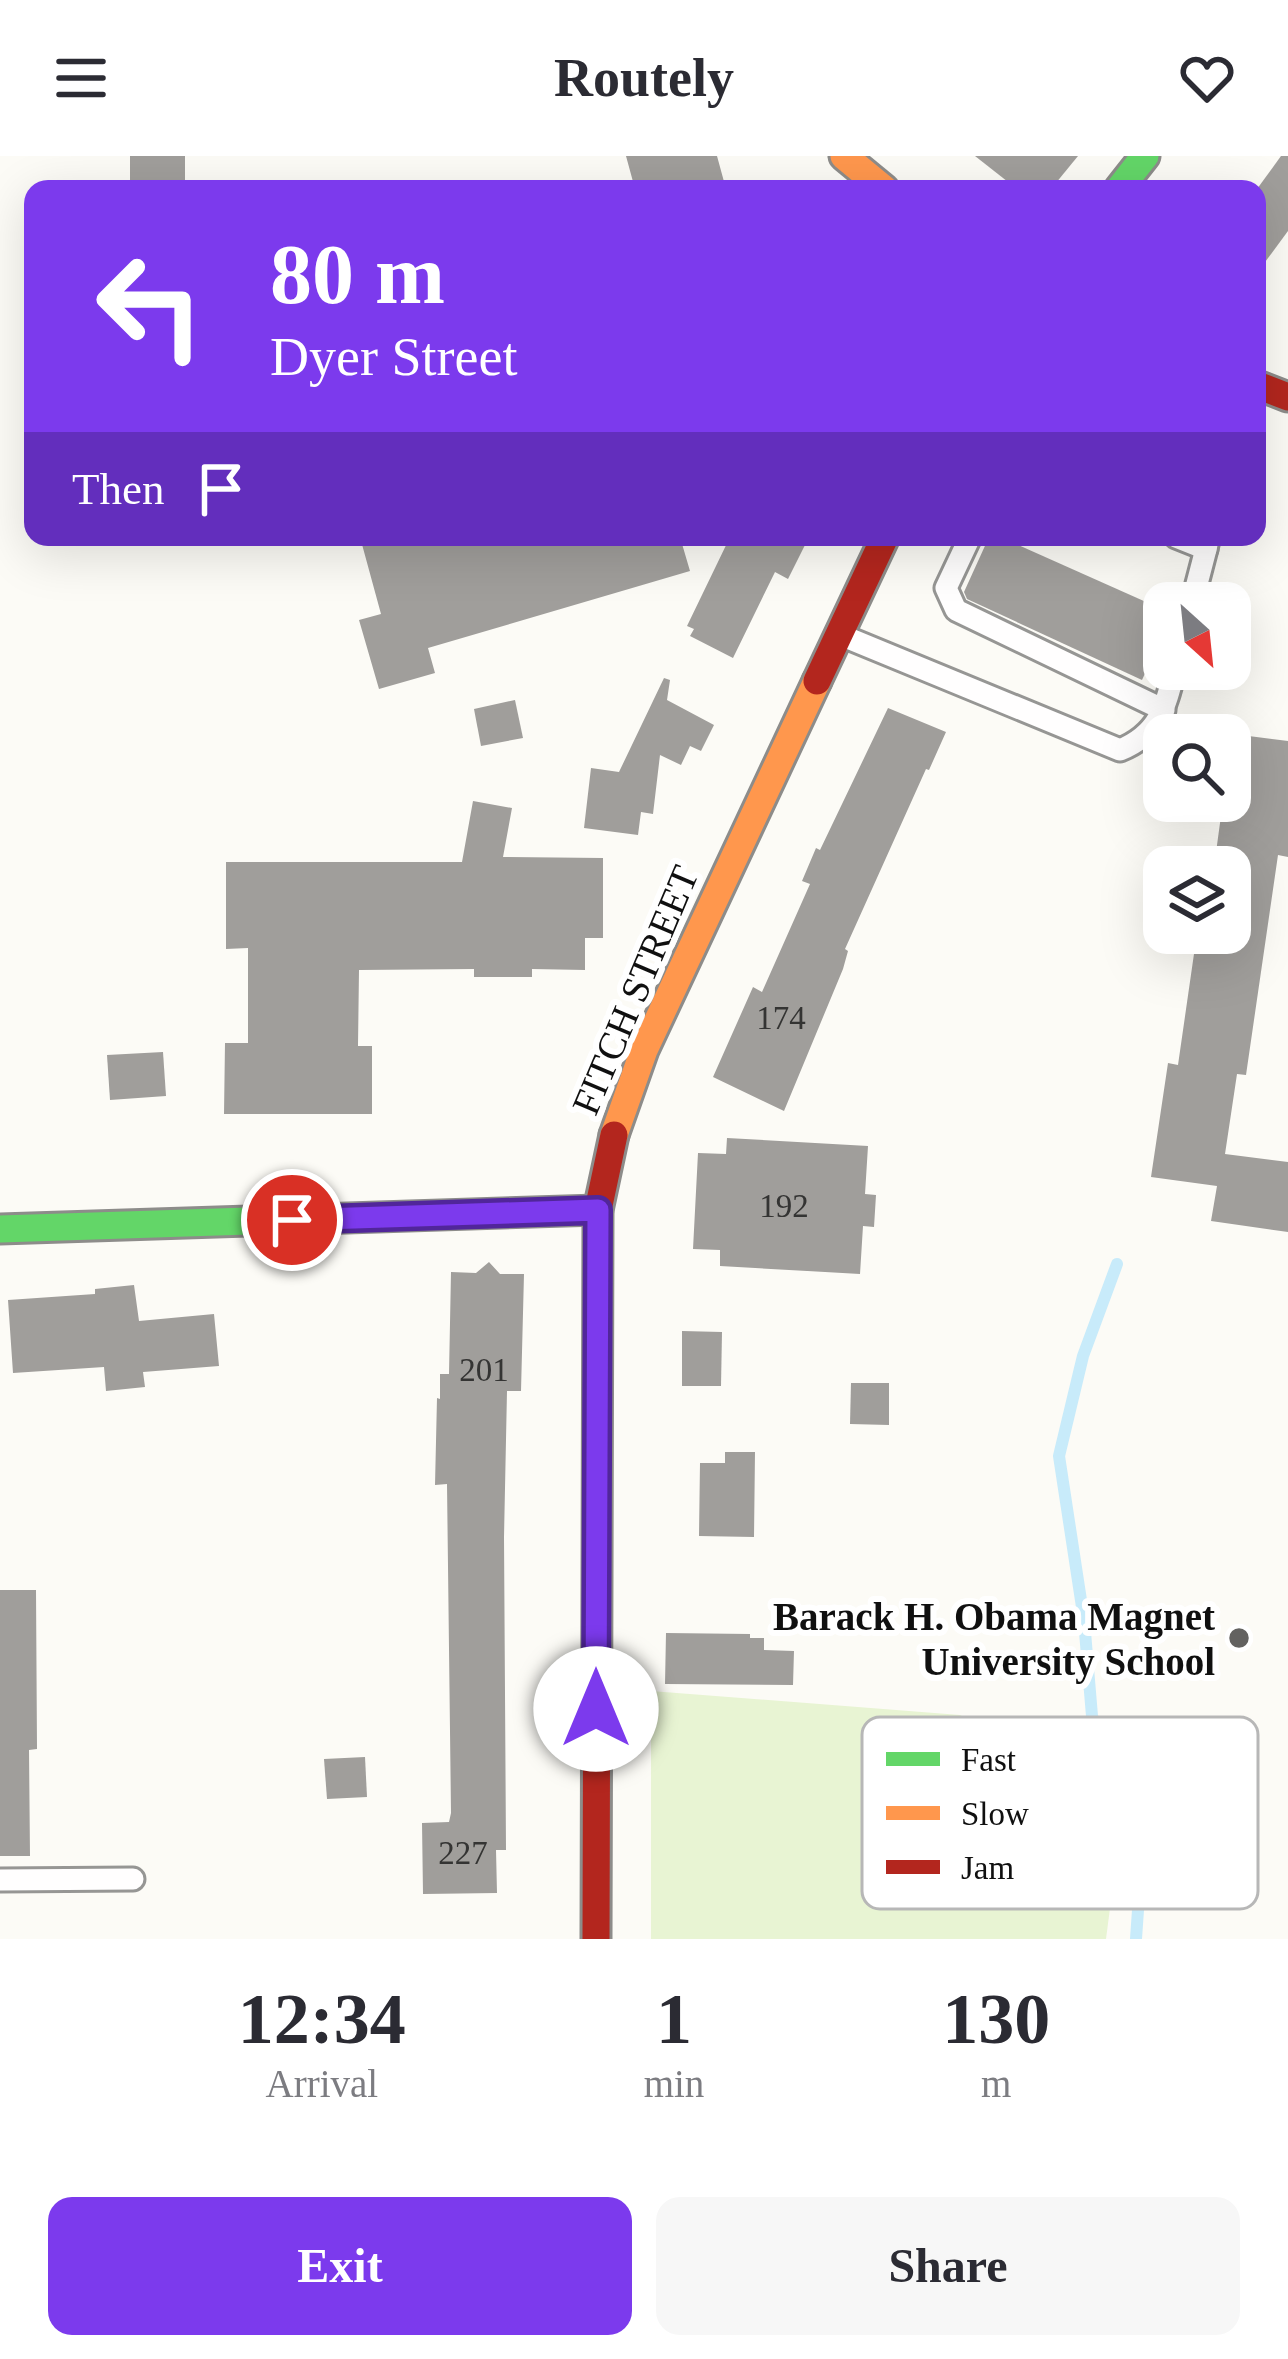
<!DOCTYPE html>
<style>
body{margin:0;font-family:"Times New Roman",serif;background:#f7f7f7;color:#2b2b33;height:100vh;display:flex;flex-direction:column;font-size:45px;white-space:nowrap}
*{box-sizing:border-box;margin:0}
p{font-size:39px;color:#7c7c81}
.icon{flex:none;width:66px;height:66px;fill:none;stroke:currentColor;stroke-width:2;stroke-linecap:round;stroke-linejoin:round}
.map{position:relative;height:1783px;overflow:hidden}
.sheet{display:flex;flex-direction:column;background:#fff;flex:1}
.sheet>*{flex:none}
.top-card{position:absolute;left:24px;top:24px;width:1242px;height:366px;border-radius:24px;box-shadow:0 12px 48px #0002;background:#7c3aed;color:#fff;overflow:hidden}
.needle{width:78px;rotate:153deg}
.buttons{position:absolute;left:1143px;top:426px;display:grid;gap:24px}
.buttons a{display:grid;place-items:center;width:108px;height:108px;border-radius:24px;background:#fff;box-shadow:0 12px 48px #0002;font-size:60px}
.pin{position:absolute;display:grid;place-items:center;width:102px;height:102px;color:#fff;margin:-51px;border:6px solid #fff;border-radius:50%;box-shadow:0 3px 12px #0007}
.me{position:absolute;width:132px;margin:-66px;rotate:0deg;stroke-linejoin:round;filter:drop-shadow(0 0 9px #0008)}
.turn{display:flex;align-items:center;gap:42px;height:252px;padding:0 48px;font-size:54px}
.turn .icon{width:156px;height:156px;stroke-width:2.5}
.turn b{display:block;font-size:84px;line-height:102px}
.then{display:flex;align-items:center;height:114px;padding:0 48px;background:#0003;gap:24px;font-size:45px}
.eta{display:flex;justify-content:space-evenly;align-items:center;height:204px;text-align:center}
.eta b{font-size:72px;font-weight:800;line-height:84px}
.button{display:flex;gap:24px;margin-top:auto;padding:24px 48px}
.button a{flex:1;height:138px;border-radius:24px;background:#7c3aed;color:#fff;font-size:48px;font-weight:800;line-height:138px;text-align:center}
.button a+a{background:#f7f7f7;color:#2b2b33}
header{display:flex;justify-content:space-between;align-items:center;height:156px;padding:0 48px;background:#fff;font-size:54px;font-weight:800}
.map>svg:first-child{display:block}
.green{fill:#e8f4d3}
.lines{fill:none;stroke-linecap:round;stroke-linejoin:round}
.stream{stroke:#c8ebfa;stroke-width:12}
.building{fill:#a09e9b}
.lane-casing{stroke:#969694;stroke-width:27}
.fast-casing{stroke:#8d8c8a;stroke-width:33}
.slow-casing{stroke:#8d8c8a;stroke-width:33}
.jam-casing{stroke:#8d8c8a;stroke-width:33}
.lane{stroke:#fffefe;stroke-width:21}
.fast{stroke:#63d668;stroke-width:27}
.slow{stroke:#ff974d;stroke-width:27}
.jam{stroke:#b3261e;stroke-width:27}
.route-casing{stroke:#51269a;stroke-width:30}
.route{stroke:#7c3aed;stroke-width:21}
.poi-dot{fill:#636260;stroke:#fff;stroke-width:4.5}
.labels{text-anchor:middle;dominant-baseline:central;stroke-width:12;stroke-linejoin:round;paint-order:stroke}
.number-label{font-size:33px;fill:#343433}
.street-label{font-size:39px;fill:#101010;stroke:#fff}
.poi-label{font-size:39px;font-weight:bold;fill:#101010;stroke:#fff;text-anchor:end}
.key{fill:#fff;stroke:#b7b7b7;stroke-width:3}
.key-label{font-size:33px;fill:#101010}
</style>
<header><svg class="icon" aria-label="menu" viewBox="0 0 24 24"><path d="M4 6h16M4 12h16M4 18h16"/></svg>Routely<svg class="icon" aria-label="heart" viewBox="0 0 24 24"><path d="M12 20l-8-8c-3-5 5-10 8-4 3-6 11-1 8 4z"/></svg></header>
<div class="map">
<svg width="1288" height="1783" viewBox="0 0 1288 1783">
<rect width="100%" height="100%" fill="#fcfbf6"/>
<!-- green -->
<polygon class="green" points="651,1535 960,1559 1076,1618 1104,1637 1116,1706 1106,1783 651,1783"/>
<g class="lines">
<!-- stream -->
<polyline class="stream" points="1117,1108 1083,1200 1059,1300 1084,1464 1092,1560 1140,1725 1136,1783"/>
</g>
<!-- building -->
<g class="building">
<rect x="130" y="0" width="55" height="33"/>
<polygon points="626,0 717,0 726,33 635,33"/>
<polygon points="975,0 1078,0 1051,33 1017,33"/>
<polygon points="1281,0 1288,0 1288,75 1257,117 1257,33"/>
<polygon points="360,381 680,381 690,415 428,492 435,517 379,533 359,464 381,458"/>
<polygon points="730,381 809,381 788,423 775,416 733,502 690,480 694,473 687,470"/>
<polygon points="989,381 1000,381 1164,454 1164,476 1142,524 967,443 964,436"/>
<polygon points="664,522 670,524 667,544 714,569 701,595 690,590 681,609 660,599 653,658 641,656 638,679 584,672 591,612 619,616"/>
<polygon points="515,544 523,582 481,590 474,553"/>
<polygon points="888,552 946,576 929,614 926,613 845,793 848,795 843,813 784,955 713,921 753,831 762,836 810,728 802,725 816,692 820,694"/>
<polygon points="1233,578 1288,585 1288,701 1278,699 1246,919 1237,918 1225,998 1288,1006 1288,1076 1211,1065 1217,1030 1151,1021 1168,907 1178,909 1197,777 1230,777 1230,711 1214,711 1223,645 1230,645"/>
<polygon points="473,645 512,652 503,701 603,702 603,782 585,782 585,814 532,813 532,821 474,821 474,813 359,814 358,890 372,890 372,958 224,958 225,887 248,887 248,792 226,793 226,706 462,706"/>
<polygon points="163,896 166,940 110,944 107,899"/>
<polygon points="727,982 868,990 865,1038 876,1039 874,1071 863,1070 860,1118 720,1110 720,1094 693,1093 698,997 726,998"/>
<polygon points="489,1106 500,1118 524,1118 521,1235 507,1235 504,1381 506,1694 496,1694 497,1737 423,1738 422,1667 449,1666 451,1657 447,1328 435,1329 437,1242 440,1243 440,1218 449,1218 451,1116 476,1117"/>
<polygon points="134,1129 139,1165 214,1158 219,1210 143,1216 145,1231 106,1235 104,1211 13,1217 8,1144 95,1138 95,1133"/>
<polygon points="682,1175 722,1176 721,1230 682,1230"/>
<polygon points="851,1227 889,1227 889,1269 850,1268"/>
<polygon points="725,1296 755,1296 754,1381 699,1380 700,1307 725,1307"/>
<polygon points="0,1434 36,1434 37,1593 29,1594 30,1700 0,1700"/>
<polygon points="666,1477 750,1478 750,1482 764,1482 764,1494 794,1495 793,1529 665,1528"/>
<polygon points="365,1601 367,1641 327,1643 324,1603"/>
</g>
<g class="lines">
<!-- lane casing -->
<g class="lane-casing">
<g id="lane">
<polyline points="970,381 946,432 956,454 1164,554"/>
<polyline points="1176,381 1206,393 1208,384"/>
<polyline points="1192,447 1206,393"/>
<path d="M843 480 1120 594C1159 578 1165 552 1175 513"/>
<polyline points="0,1724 133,1723"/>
</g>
</g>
<!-- fast casing -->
<g class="fast-casing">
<g id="fast">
<polyline points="1119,33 1145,0"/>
<polyline points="0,1073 598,1054"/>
</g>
</g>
<!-- slow casing -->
<g class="slow-casing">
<g id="slow">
<polyline points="844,0 884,33"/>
<polyline points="614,979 644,894 817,525"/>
</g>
</g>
<!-- jam casing -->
<g class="jam-casing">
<g id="jam">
<polyline points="1257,229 1288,241"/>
<polyline points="817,525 885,381"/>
<polyline points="596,1783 598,1054 614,979"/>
</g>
</g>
<!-- lane -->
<use href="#lane" class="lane"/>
<!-- fast -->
<use href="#fast" class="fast"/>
<!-- slow -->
<use href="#slow" class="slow"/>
<!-- jam -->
<use href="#jam" class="jam"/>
</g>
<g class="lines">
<!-- route casing -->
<g class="route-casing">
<polyline id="route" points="292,1064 598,1054 596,1553"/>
</g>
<!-- route -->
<use href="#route" class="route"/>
</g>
<!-- markers -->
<circle class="poi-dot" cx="1239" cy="1482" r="12"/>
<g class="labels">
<!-- number labels -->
<g class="number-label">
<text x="781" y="862">174</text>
<text x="784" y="1050">192</text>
<text x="484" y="1214">201</text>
<text x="463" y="1697">227</text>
</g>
<!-- street labels -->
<g class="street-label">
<text transform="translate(635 834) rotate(-67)">FITCH STREET</text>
</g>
<!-- poi labels -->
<g class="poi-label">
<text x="1215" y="1460">Barack H. Obama Magnet<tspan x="1215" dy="45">University School</tspan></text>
</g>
</g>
<!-- legend -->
<rect x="862" y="1561" width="396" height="192" rx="18" class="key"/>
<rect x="886" y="1596" width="54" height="14" fill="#63d668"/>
<rect x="886" y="1650" width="54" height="14" fill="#ff974d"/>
<rect x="886" y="1704" width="54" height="14" fill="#b3261e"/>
<g class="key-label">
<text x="961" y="1615">Fast</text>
<text x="961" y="1669">Slow</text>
<text x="961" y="1723">Jam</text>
</g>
</svg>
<div class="buttons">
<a><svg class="needle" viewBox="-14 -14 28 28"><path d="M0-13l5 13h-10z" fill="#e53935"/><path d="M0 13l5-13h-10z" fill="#7c7c81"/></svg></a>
<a><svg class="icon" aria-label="search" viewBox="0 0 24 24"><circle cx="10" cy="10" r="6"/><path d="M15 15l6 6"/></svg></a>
<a><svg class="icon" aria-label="layers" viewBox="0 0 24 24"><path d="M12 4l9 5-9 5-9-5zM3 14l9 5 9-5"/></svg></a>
</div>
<div class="pin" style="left:292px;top:1064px;background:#d93025"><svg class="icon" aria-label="arrive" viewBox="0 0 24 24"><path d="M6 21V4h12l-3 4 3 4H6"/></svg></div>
<svg class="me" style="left:596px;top:1553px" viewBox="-20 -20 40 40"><circle r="19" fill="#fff"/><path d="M0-13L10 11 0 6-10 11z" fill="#7c3aed"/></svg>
<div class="top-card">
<div class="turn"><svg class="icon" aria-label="left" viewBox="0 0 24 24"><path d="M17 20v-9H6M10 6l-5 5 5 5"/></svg><div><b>80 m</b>Dyer Street</div></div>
<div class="then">Then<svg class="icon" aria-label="arrive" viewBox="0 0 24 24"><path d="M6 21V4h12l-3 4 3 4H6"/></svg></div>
</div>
</div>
<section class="sheet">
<div class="eta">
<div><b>12:34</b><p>Arrival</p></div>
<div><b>1</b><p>min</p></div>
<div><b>130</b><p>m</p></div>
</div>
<div class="button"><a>Exit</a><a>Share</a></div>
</section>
